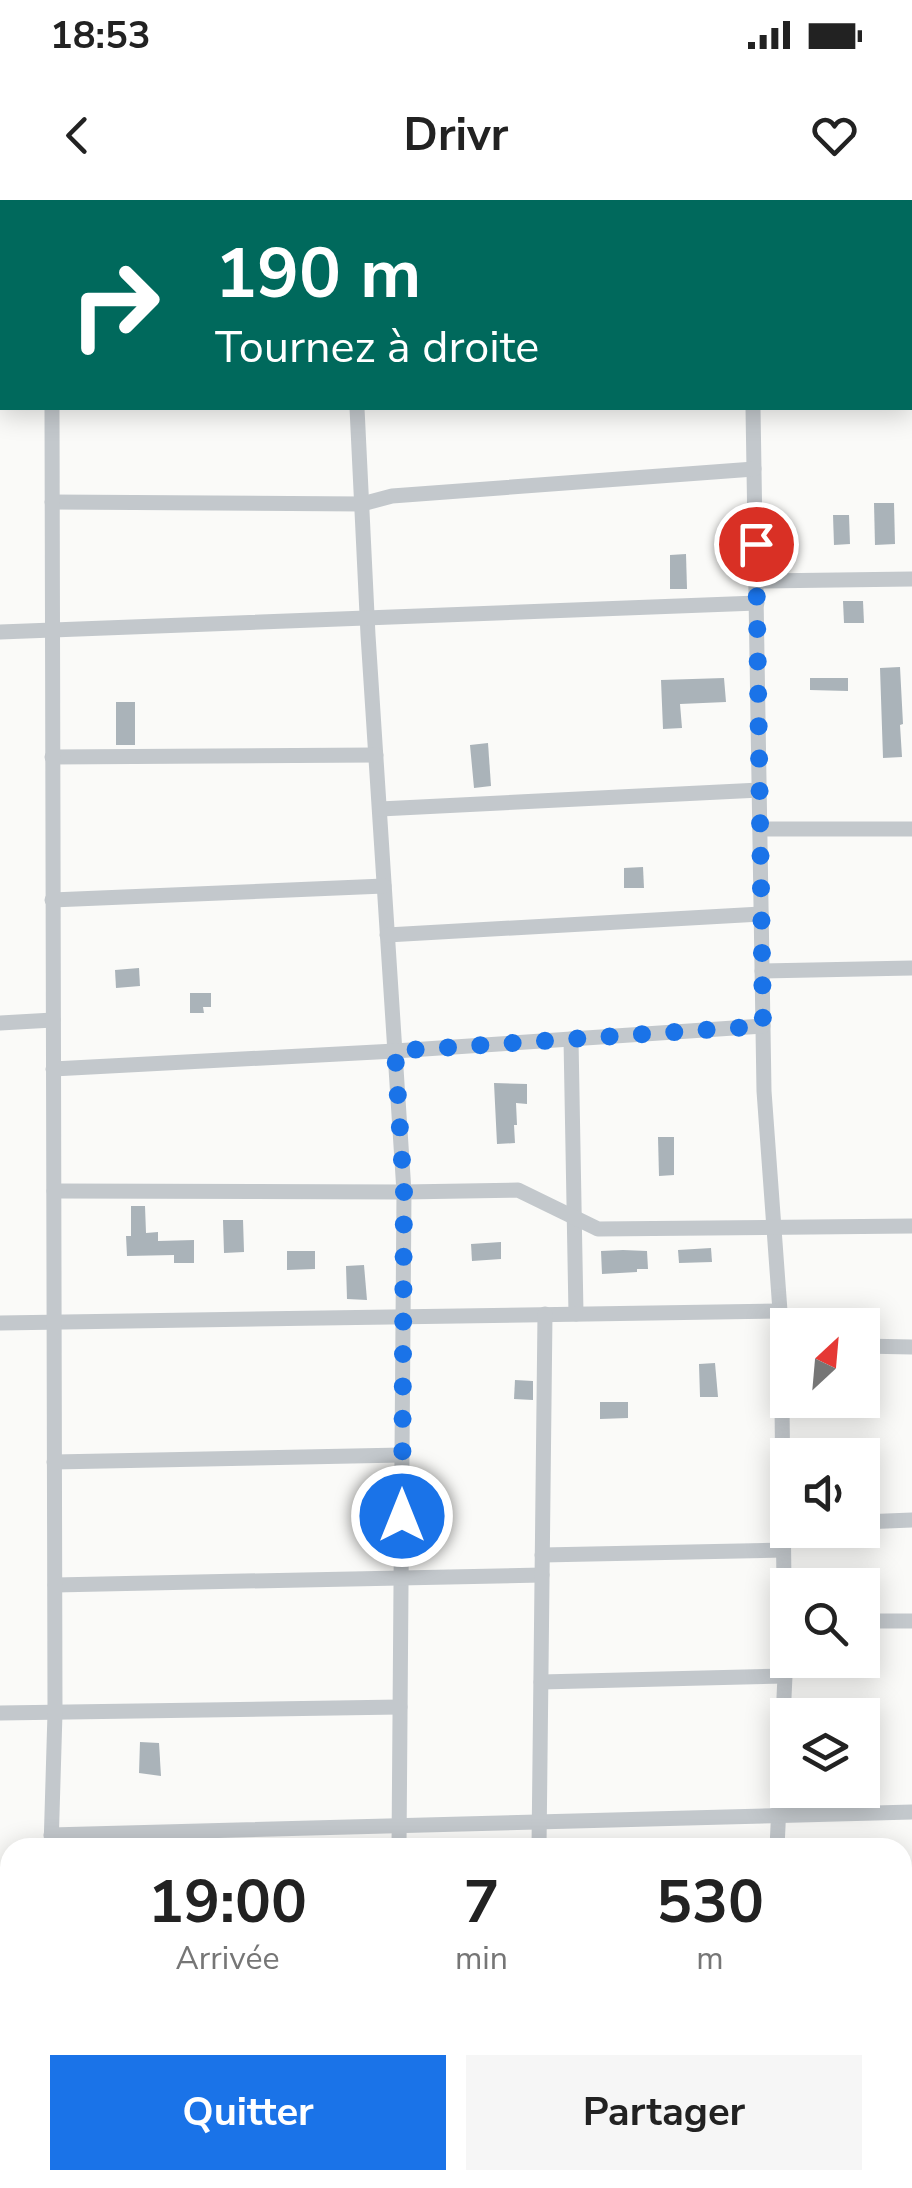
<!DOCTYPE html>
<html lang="fr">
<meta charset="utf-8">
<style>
body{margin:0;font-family:"Nunito Sans",sans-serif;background:#f6f6f6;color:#222;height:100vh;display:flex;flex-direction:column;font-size:38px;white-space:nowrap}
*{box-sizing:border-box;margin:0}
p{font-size:32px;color:#767676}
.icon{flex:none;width:55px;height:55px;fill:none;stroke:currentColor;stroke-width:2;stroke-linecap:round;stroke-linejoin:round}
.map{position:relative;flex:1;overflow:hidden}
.side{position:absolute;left:0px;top:1638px;width:912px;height:352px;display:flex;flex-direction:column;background:#fff;border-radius:30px 30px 0 0;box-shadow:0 5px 25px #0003}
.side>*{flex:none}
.hud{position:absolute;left:0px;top:0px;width:912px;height:210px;box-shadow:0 5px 25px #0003;background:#00695c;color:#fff;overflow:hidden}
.needle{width:65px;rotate:26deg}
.controls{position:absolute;left:770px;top:1108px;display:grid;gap:20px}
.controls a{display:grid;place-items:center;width:110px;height:110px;border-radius:0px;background:#fff;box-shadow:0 5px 25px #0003;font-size:50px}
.pin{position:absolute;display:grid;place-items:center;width:85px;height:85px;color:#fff;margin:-42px;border:5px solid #fff;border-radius:50%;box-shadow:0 2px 10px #0007}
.me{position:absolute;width:110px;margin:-55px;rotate:0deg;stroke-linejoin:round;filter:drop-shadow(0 0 8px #0008)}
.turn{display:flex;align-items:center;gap:35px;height:210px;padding:0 50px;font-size:45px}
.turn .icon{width:130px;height:130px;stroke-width:2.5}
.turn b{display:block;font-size:70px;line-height:85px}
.eta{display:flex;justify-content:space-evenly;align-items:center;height:170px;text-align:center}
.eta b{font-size:60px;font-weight:700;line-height:70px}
.cta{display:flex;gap:20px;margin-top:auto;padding:20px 50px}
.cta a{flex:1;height:115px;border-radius:0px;background:#1a73e8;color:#fff;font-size:40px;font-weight:700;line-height:115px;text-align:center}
.cta a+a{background:#f6f6f6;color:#222}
.status{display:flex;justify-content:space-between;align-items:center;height:70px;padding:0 50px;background:#fff;direction:ltr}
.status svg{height:28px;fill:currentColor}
header{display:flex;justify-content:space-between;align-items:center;height:130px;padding:0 50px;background:#fff;font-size:45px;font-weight:700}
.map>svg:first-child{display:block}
.built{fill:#e8e9e9}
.building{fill:#aab3b9}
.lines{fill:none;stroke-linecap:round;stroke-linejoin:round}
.street{stroke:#c3c8cc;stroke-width:15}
.route{stroke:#1a73e8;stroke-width:18;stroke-dasharray:0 32.4}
</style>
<div class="status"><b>18:53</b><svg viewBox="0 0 49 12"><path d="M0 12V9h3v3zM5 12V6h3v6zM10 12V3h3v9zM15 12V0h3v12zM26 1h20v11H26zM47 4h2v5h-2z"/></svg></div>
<header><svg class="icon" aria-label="back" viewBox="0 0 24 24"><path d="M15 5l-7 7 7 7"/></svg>Drivr<svg class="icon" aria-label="heart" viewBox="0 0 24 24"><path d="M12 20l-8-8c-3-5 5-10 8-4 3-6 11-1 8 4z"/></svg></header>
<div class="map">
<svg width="912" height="1988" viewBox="0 0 912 1988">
<rect width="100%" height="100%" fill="#fafaf8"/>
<!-- built -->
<polygon class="built" points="912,1737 912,1988 0,1988 0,1805 10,1804 10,1980 902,1980 902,1738"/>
<!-- building -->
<g class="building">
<polygon points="874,303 894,303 895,344 875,345"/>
<polygon points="833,315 849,315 850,344 834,345"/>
<polygon points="686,354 687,389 670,389 670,355"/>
<polygon points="843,401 863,401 864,423 844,423"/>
<polygon points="900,467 903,524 900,525 902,557 883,558 880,468"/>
<polygon points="724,478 726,502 680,504 682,528 663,529 661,480"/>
<polygon points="810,478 848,478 848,491 810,490"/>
<rect x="116" y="502" width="19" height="43"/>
<polygon points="488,543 491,586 474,588 470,545"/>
<polygon points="643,667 644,688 624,688 624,668"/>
<polygon points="139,768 140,786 116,788 115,770"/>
<polygon points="190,793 211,793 211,807 203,807 204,813 190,813"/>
<polygon points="494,883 527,884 527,904 516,903 517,925 514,925 515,943 497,944"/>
<polygon points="658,937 674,937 674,975 659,976"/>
<polygon points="131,1006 145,1006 146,1033 158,1032 158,1041 194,1040 194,1063 174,1063 174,1055 127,1056 126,1036 131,1036"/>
<polygon points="223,1020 243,1020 244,1052 224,1053"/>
<polygon points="501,1042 501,1059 472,1061 471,1044"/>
<polygon points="711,1048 712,1062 679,1063 678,1050"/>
<polygon points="623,1050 647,1051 648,1069 637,1069 637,1072 602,1074 601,1051"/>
<polygon points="287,1051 315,1051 315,1069 287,1070"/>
<polygon points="364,1065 367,1100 347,1099 346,1066"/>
<polygon points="715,1163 718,1197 700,1197 699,1164"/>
<polygon points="515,1180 533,1181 533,1200 514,1199"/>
<polygon points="600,1202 628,1202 628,1218 600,1219"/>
<polygon points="140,1542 159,1543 161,1576 139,1573"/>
</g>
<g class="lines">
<!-- street -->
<g class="street">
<polyline points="52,0 52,2"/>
<polyline points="346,0 346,2"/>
<polyline points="746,0 746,2"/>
<polyline points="910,46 912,46"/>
<polyline points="0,51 2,51"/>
<polyline points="357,208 368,435 404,992 399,1648"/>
<polyline points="753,208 764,891 780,1111 782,1205 785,1476 777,1648"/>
<polyline points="52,302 362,304 392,296 754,269"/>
<polyline points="756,381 912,379"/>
<polyline points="0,432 757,403"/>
<polyline points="52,557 376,555"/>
<polyline points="380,609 760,590"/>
<polyline points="760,629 912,629"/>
<polyline points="52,700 384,686"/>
<polyline points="387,735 761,714"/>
<polyline points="762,771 912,768"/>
<polyline points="0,823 53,820"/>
<polyline points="571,839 576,1114"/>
<polyline points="53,869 395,851 763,826"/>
<polyline points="54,991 404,992 518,990 598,1029 912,1026"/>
<polyline points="0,1123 780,1111"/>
<polyline points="862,1146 912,1147"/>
<polyline points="54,1262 402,1255"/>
<polyline points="862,1322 912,1320"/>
<polyline points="542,1355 783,1350"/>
<polyline points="55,1385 542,1375"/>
<polyline points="862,1421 912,1421"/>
<polyline points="541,1482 785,1476"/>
<polyline points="0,1513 400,1507"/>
<polyline points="51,1635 912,1612"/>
<polyline points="51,1648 55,1513 52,208"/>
<polyline points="539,1648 545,1114"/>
<polyline points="902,1711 912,1711"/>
<polyline points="0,1781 10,1780"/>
</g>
</g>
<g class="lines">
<!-- route -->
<polyline class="route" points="402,1316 404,992 395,851 763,826 756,344"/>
</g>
</svg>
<div class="controls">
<a><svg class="needle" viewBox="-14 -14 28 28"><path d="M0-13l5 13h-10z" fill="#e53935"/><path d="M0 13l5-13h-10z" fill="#767676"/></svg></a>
<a><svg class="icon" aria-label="sound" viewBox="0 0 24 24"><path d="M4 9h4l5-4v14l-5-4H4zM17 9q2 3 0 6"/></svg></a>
<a><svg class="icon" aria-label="search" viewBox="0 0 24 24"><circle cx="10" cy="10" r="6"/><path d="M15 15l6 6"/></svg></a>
<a><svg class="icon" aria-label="layers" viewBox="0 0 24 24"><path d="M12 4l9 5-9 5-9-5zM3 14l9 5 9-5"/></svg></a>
</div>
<div class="pin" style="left:756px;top:344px;background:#d93025"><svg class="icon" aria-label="arrive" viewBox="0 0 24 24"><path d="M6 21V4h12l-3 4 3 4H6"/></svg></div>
<svg class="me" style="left:402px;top:1316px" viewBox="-20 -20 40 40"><circle r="17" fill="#1a73e8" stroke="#fff" stroke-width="3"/><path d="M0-11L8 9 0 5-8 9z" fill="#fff"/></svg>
<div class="hud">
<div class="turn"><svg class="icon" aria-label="right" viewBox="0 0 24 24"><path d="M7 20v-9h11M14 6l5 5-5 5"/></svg><div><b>190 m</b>Tournez à droite</div></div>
</div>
<section class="side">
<div class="eta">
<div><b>19:00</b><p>Arrivée</p></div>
<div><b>7</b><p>min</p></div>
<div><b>530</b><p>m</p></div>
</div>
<div class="cta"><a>Quitter</a><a>Partager</a></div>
</section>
</div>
